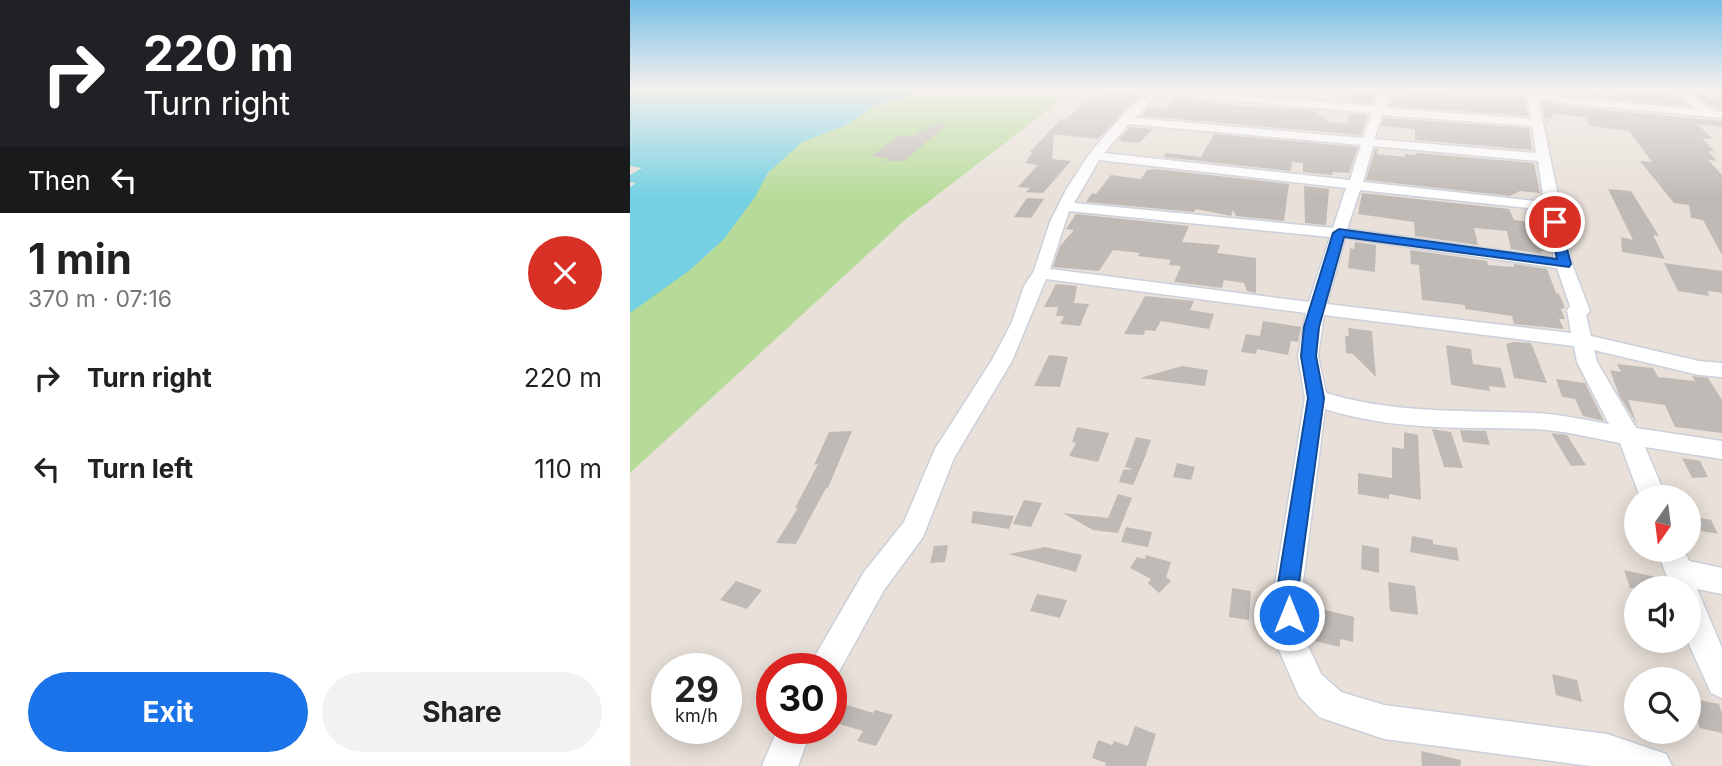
<!DOCTYPE html>
<meta charset="utf-8">
<style>
body{margin:0;font-family:Inter,sans-serif;background:#f2f2f2;color:#222;height:100vh;display:flex;flex-direction:column;font-size:26px;white-space:nowrap}
*{box-sizing:border-box;margin:0}
p{font-size:23px;color:#767676}
.icon{flex:none;width:38px;height:38px;fill:none;stroke:currentColor;stroke-width:2;stroke-linecap:round;stroke-linejoin:round}
.map{position:relative;flex:1;overflow:hidden}
.side{display:flex;flex-direction:column;background:#fff;width:630px}
.side>*{flex:none}
.guide{background:#202124;color:#fff;overflow:hidden}
.needle{width:46px;rotate:194deg}
.tools{position:absolute;left:994px;top:485px;display:grid;gap:14px}
.tools a{display:grid;place-items:center;width:77px;height:77px;border-radius:50%;background:#fff;box-shadow:0 4px 18px #0003;font-size:35px}
.speed{position:absolute;left:21px;top:653px;display:flex;gap:14px;font-size:35px;font-weight:700;text-align:center}
.speed>*{display:grid;place-content:center;width:91px;height:91px;border-radius:50%;background:#fff;box-shadow:0 4px 18px #0003;line-height:1}
.speed small{font-size:18px;font-weight:400}
.speed .limit{border:10px solid #d22;background:#fff;color:#111}
.pin{position:absolute;display:grid;place-items:center;width:60px;height:60px;color:#fff;margin:-30px;border:4px solid #fff;border-radius:50%;box-shadow:0 2px 7px #0007}
.me{position:absolute;width:77px;margin:-38px;rotate:0deg;stroke-linejoin:round;filter:drop-shadow(0 0 5px #0008)}
.turn{display:flex;align-items:center;gap:24px;height:147px;padding:0 28px;font-size:32px}
.turn .icon{width:91px;height:91px;stroke-width:2.5}
.turn b{display:block;font-size:49px;line-height:60px}
.then{display:flex;align-items:center;height:66px;padding:0 28px;background:#0003;gap:14px;font-size:26px}
.round{display:grid;place-items:center;flex:none;width:74px;height:74px;border-radius:37px;background:#f2f2f2}
.overview{display:flex;align-items:center;justify-content:space-between;height:119px;padding:0 28px}
h1{font-size:42px;font-weight:700;line-height:52px}
.primary-button{display:flex;gap:14px;margin-top:auto;padding:14px 28px}
.primary-button a{flex:1;height:80px;border-radius:42px;background:#1a73e8;color:#fff;font-size:28px;font-weight:700;line-height:80px;text-align:center}
.primary-button a+a{background:#f2f2f2;color:#222}
ul{padding:0;list-style:none}
li{display:flex;align-items:center;gap:21px;height:91px;padding:0 28px}
li div{flex:1}
li b{display:block;font-size:26px}
li em{font-style:normal}
main{display:flex;flex:1;min-height:0}
.map>svg:first-child{display:block}
.green{fill:#b6db99}
.water{fill:#74d0e2}
.building{fill:#c0bab6}
.lines{fill:none;stroke-linecap:round;stroke-linejoin:round}
.minor-casing{stroke:#ccd0db;stroke-width:3}
.minor{fill:#fff;fill-rule:evenodd}
.route{fill:#1a73e8;stroke:#114b97;stroke-width:2}
</style>
<main>
<section class="side">
<div class="guide">
<div class="turn"><svg class="icon" aria-label="right" viewBox="0 0 24 24"><path d="M7 20v-9h11M14 6l5 5-5 5"/></svg><div><b>220 m</b>Turn right</div></div>
<div class="then">Then<svg class="icon" aria-label="left" viewBox="0 0 24 24"><path d="M17 20v-9H6M10 6l-5 5 5 5"/></svg></div>
</div>
<div class="overview"><div><h1>1 min</h1><p>370 m · 07:16</p></div><a class="round" style="background:#d93025;color:#fff"><svg class="icon" aria-label="close" viewBox="0 0 24 24"><path d="M6 6l12 12M18 6L6 18"/></svg></a></div>
<ul>
<li><svg class="icon" aria-label="right" viewBox="0 0 24 24"><path d="M7 20v-9h11M14 6l5 5-5 5"/></svg><div><b>Turn right</b></div><em>220 m</em></li>
<li><svg class="icon" aria-label="left" viewBox="0 0 24 24"><path d="M17 20v-9H6M10 6l-5 5 5 5"/></svg><div><b>Turn left</b></div><em>110 m</em></li>
</ul>
<div class="primary-button"><a>Exit</a><a>Share</a></div>
</section>
<div class="map">
<svg width="1092" height="766" viewBox="0 0 1092 766">
<rect width="100%" height="100%" fill="#e8e0d9"/>
<!-- green -->
<path class="green" d="M294 90H444L276 219 0 473V313C31 288 64 269 92 240 121 210 134 164 172 142 210 120 252 105 294 90Z"/>
<!-- water -->
<polygon class="water" points="0,90 294,90 247,105 214,126 172,142 138,173 125,197 94,239 60,270 0,313 0,187 6,183 0,182 0,175 12,168 0,166"/>
<!-- building -->
<g class="building">
<polygon points="497,90 513,92 468,139 424,134 422,159 441,161 413,193 396,192 400,188 388,187 408,165 395,163 403,152 400,152 431,119 436,119 454,103 475,91"/>
<polygon points="738,90 747,93 742,103 721,101 722,94"/>
<polygon points="781,90 871,99 880,99 881,95 894,95 898,116 759,106 762,97 777,99"/>
<polygon points="985,90 1042,90 1058,106 964,97 961,93 985,95"/>
<polygon points="1058,90 1069,90 1082,102 1092,90 1092,109 1080,105"/>
<polygon points="543,98 583,102 581,104 683,110 700,122 717,124 719,114 738,115 731,135 511,116 518,108 536,109"/>
<polygon points="911,101 942,107 1092,121 1092,127 1067,124 1083,139 1072,138 1084,151 1078,151 1087,161 1078,160 1092,175 1092,255 1073,220 1061,218 1059,205 1044,203 1010,161 1022,162 999,131 960,126 955,117 921,114 924,119 917,118 919,123 916,122"/>
<polygon points="754,118 899,128 902,150 785,140 785,129 751,126"/>
<polygon points="310,122 314,127 274,161 255,161 258,158 241,156 269,136 280,137"/>
<polygon points="500,127 523,129 509,143 488,141"/>
<polygon points="584,134 728,147 719,173 703,172 702,175 673,172 673,163 662,162 661,171 533,157 536,153 571,157"/>
<polygon points="745,149 748,149 747,154 775,157 775,154 786,155 786,153 904,163 910,193 890,191 880,196 736,180"/>
<polygon points="525,169 659,184 654,221 606,216 603,210 601,216 566,209 564,212 456,202 462,193 466,194 481,175 511,179 517,170"/>
<polygon points="674,186 699,189 696,225 675,223"/>
<polygon points="978,189 1001,191 1029,236 1023,235 1035,259 992,252 991,237 1003,240"/>
<polygon points="732,193 879,209 884,220 908,223 918,251 910,251 912,254 881,249 877,231 844,228 848,245 785,236 784,222 728,214"/>
<polygon points="397,198 414,199 401,218 384,217"/>
<polygon points="446,214 559,226 552,242 590,245 587,253 626,258 626,293 617,291 614,283 594,280 592,288 544,282 551,266 539,265 541,260 508,256 510,253 483,250 469,271 423,267 430,246 444,230 436,229"/>
<polygon points="725,242 746,245 745,272 718,268 720,248 724,249"/>
<polygon points="780,250 857,261 858,265 884,267 884,264 917,269 926,293 929,294 935,308 931,309 935,319 929,319 934,329 884,324 882,316 835,309 835,305 792,300 789,265 781,264"/>
<polygon points="1034,263 1092,271 1092,293 1078,291 1079,296 1048,291"/>
<polygon points="426,284 447,286 444,303 459,304 450,326 430,324 434,316 426,316 428,307 414,307"/>
<polygon points="515,296 564,301 560,310 584,314 579,329 531,321 525,331 515,330 514,335 494,334"/>
<polygon points="633,321 671,327 668,342 661,341 658,355 627,349 626,354 611,352 616,334 630,336"/>
<polygon points="718,328 742,331 746,377 723,354 716,353 715,336 719,336"/>
<polygon points="884,342 901,343 917,383 884,378 876,344"/>
<polygon points="816,345 841,349 843,364 871,368 876,388 859,386 860,391 821,385"/>
<polygon points="419,355 438,357 430,387 404,386"/>
<polygon points="987,364 1023,368 1028,377 1065,381 1062,376 1078,378 1092,400 1092,433 1045,427 1035,405 998,400 1007,424 989,395 980,370 991,372"/>
<polygon points="552,366 578,370 575,386 510,378"/>
<polygon points="926,379 955,383 974,421 953,416 945,399 932,397"/>
<polygon points="447,427 479,433 468,462 439,456 446,443 442,442"/>
<polygon points="802,429 821,432 833,468 814,467"/>
<polygon points="830,430 856,431 860,445 833,442"/>
<polygon points="222,431 198,488 196,488 166,544 146,543 168,508 165,508 188,464 184,465 199,432"/>
<polygon points="774,432 788,435 791,500 759,494 759,499 728,494 728,473 762,478 762,447 774,449"/>
<polygon points="921,433 937,435 956,465 941,466"/>
<polygon points="506,437 521,440 515,457 503,485 489,482 493,470 503,469 495,467"/>
<polygon points="1052,458 1070,461 1078,477 1062,478"/>
<polygon points="547,463 565,467 561,480 543,477"/>
<polygon points="488,494 502,498 488,533 463,530 433,513 478,518"/>
<polygon points="394,500 412,503 401,527 383,524"/>
<polygon points="343,511 384,516 379,529 341,523"/>
<polygon points="1064,517 1081,520 1088,534 1071,531"/>
<polygon points="496,527 522,532 518,547 491,542"/>
<polygon points="782,536 803,540 803,544 827,548 829,561 780,552"/>
<polygon points="318,545 315,562 300,563 304,546"/>
<polygon points="732,545 749,548 749,573 731,569"/>
<polygon points="415,547 452,555 446,572 379,554"/>
<polygon points="516,555 541,562 536,577 541,581 529,593 518,583 521,579 500,568 507,557 515,559"/>
<polygon points="994,570 1035,579 1038,588 1000,588"/>
<polygon points="106,581 132,590 117,609 90,600"/>
<polygon points="758,582 785,586 788,615 760,611"/>
<polygon points="602,588 621,591 619,620 599,617"/>
<polygon points="407,594 437,600 430,618 400,611"/>
<polygon points="683,607 724,617 723,642 710,639 710,647 680,640"/>
<polygon points="922,674 947,680 952,702 926,695"/>
<polygon points="1059,698 1089,704 1092,713 1092,733 1070,728"/>
<polygon points="217,705 243,713 245,710 263,715 246,746 227,741 233,731 206,723"/>
<polygon points="505,726 526,734 516,766 475,766 476,763 462,758 468,740 482,745 484,741 498,746"/>
<polygon points="791,751 831,760 830,766 792,766"/>
</g>
<g class="lines">
<!-- minor casing -->
<g class="minor-casing">
<g id="minor">
<path d="M519 90H553L744 106 751 90H761L755 108 901 119 896 90 942 98 1066 109 1044 90C1066 90 1071 110 1092 112V118L942 104 908 98 942 264 960 311 956 315 961 336 1069 361 1092 363V377L1069 375 964 350 967 362 1006 428 1092 441V459L1015 447 1036 497H1010L990 443C962 438 933 430 904 429 834 427 764 431 695 409L672 590 675 639 691 674 711 692 754 705 977 734 1036 754 1042 766H960L754 739 689 717 669 696 645 641 644 590 675 398 668 356 676 313 416 279 382 361 324 458 293 537 254 590 205 679 201 681V668H178L234 572 274 522 305 449 362 360 382 322 394 286 404 271 420 222 436 190 460 153 490 118ZM527 94 742 113 733 138 505 118ZM752 115 902 126 906 153 744 139ZM499 124 731 145 720 180 474 153ZM743 146 908 161 914 202 733 182ZM469 160 716 188 703 228 444 203ZM730 190 916 210 924 258 717 229ZM439 211 700 237 679 302 420 269ZM715 238 927 268 940 306 937 310 941 333 697 304ZM694 315 944 346 947 362 979 424C955 420 929 414 904 413 834 410 764 414 696 393L688 356Z"/>
<polygon points="1027,550 1054,550 1059,561 1092,568 1092,594 1067,589 1092,648 1092,698 1081,693 1057,640 1059,588 1041,588"/>
<polygon points="148,728 182,728 168,766 132,766"/>
</g>
</g>
<!-- minor -->
<use href="#minor" class="minor"/>
</g>
<!-- sky -->
<linearGradient id="sky" x2="0" y2="1"><stop stop-color="#79bfe6"/><stop offset="0.45" stop-color="#f5f1ee"/><stop offset="1" stop-color="#f5f1ee" stop-opacity="0"/></linearGradient>
<rect width="1092" height="198" fill="url(#sky)"/>
<!-- route -->
<polygon class="route" points="925,219 930,222 941,264 939,267 714,237 689,327 686,356 694,398 668,590 670,615 667,623 659,626 651,623 648,615 647,590 678,398 671,356 674,327 703,233 709,229 927,259 919,222"/>
</svg>
<div class="tools">
<a><svg class="needle" viewBox="-14 -14 28 28"><path d="M0-13l5 13h-10z" fill="#e53935"/><path d="M0 13l5-13h-10z" fill="#767676"/></svg></a>
<a><svg class="icon" aria-label="sound" viewBox="0 0 24 24"><path d="M4 9h4l5-4v14l-5-4H4zM17 9q2 3 0 6"/></svg></a>
<a><svg class="icon" aria-label="search" viewBox="0 0 24 24"><circle cx="10" cy="10" r="6"/><path d="M15 15l6 6"/></svg></a>
</div>
<div class="speed"><div>29<small>km/h</small></div><div class="limit">30</div></div>
<div class="pin" style="left:925px;top:222px;background:#d93025"><svg class="icon" aria-label="arrive" viewBox="0 0 24 24"><path d="M6 21V4h12l-3 4 3 4H6"/></svg></div>
<svg class="me" style="left:659px;top:615px" viewBox="-20 -20 40 40"><circle r="17" fill="#1a73e8" stroke="#fff" stroke-width="3"/><path d="M0-11L8 9 0 5-8 9z" fill="#fff"/></svg>
</div>
</main>
